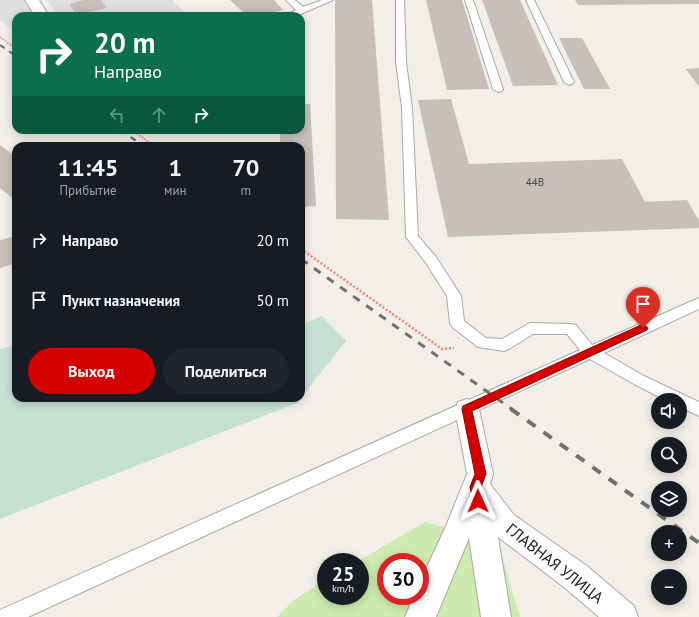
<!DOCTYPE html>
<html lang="ru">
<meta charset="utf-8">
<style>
body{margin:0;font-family:"PT Sans",sans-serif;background:#20242c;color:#f1f3f6;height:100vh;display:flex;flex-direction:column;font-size:15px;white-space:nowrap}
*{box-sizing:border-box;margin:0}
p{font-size:13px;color:#9ea1a6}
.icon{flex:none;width:22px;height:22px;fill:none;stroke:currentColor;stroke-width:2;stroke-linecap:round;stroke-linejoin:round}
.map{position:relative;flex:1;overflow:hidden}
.side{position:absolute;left:12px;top:142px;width:293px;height:260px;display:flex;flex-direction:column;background:#171b24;border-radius:12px;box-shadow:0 2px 10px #0003}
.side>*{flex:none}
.hud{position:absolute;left:12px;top:12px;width:293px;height:122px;border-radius:12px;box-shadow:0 2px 10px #0003;background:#0b6e4f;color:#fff;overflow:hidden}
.tools{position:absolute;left:651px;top:393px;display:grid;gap:8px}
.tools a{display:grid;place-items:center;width:36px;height:36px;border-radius:50%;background:#171b24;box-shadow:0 2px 10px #0003;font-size:20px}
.speed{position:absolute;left:317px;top:553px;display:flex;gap:8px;font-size:20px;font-weight:700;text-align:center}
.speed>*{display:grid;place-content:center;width:52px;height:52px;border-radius:50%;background:#171b24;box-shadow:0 2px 10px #0003;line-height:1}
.speed small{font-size:10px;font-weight:400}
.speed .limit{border:6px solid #d22;background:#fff;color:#111}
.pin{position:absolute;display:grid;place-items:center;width:34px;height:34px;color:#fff;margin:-41px -17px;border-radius:50% 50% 50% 0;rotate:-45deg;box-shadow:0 0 4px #0007}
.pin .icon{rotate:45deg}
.me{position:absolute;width:44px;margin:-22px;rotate:359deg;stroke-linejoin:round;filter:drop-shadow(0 0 3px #0008)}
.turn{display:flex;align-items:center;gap:14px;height:84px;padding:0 16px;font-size:18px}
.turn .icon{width:52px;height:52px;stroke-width:2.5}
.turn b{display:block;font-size:28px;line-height:34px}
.lanes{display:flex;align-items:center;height:38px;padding:0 16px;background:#0003;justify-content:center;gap:20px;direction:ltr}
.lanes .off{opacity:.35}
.eta{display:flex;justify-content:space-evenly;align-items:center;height:68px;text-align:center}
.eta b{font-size:24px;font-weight:700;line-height:28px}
.primary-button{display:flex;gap:8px;margin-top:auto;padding:8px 16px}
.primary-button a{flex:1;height:46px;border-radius:24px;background:#d40000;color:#fff;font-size:16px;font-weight:700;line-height:46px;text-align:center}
.primary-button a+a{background:#20242c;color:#f1f3f6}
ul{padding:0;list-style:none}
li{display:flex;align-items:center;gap:12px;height:60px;padding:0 16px}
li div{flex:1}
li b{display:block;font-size:15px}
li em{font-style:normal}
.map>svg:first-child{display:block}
.residential{fill:#e0dfdf}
.grass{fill:#cdebb0;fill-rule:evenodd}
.wetland{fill:#c6e0d4}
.building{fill:#c7bfb8}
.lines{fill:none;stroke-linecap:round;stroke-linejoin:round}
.service-casing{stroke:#a9a9a9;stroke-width:2}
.minor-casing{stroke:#a9a9a9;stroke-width:2}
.path-far2{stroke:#fa8072;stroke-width:1.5;stroke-dasharray:1.5 1.5;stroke-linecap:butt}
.path-far1{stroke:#fa8072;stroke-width:2;stroke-dasharray:1.5 1.5;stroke-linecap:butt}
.path{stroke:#fa8072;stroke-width:2.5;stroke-dasharray:2 2;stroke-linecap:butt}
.service{fill:#fff;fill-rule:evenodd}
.minor{fill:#fff;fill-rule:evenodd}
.rail-far3{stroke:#707070;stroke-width:2;stroke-dasharray:5.5 5.5;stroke-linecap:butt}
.rail-far2{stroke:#707070;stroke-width:2.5;stroke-dasharray:6 6;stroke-linecap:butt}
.rail-far1{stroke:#707070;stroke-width:3;stroke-dasharray:8 8;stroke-linecap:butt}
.rail{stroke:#707070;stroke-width:4;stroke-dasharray:10 10;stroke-linecap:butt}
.route{fill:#d40000;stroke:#8a0000}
.labels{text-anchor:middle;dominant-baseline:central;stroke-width:3;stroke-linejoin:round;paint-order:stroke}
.number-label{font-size:11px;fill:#4b4948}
.near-street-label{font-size:16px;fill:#222;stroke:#fff}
</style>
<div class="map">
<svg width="699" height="617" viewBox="0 0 699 617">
<rect width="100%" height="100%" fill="#f2efe9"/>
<!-- residential -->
<g class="residential">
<polygon points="0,0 25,0 34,15 16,16 16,25 11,28 0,21"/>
<polygon points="47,0 172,0 188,16 58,16"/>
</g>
<!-- grass -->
<path class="grass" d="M425 522 498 542 520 617H277L295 599 326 580V596H360V562H357ZM386 562H420V596H386Z"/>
<!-- wetland -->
<polygon class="wetland" points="322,316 346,341 297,403 0,519 0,349 16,345 16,398 301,398 301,325"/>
<!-- building -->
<g class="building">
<polygon points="84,0 101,0 107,8 77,15 69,4"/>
<polygon points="230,0 274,0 283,10 260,16 247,16"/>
<polygon points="335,0 372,0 389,220 336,219"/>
<polygon points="426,0 462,0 489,89 447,90"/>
<polygon points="482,0 520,0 558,85 513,86"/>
<polygon points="575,0 699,0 699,4 578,5"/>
<rect x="301" y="34" width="3" height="17"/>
<polygon points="559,38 582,38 610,89 584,89"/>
<polygon points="699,68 699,87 686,69"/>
<polygon points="451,99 469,164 622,159 645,202 687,200 699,221 699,228 448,237 418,100"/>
<polygon points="301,104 310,104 316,206 301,207 301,146 280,146 280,130 301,130"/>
<polygon points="0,145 16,157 16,201 0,188"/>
<polygon points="16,236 16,263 0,268 0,240"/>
</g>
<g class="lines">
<!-- service casing -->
<g class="service-casing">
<g id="service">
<polygon points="286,0 295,0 303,7 322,0 333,0 296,16 284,16 296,10"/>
<polygon points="396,0 404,0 406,62 412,108 418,236 436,257 461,296 464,321 486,338 502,339 530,323 571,324 576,325 592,345 699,298 699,309 604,353 644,376 699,402 699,416 680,407 680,400 665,400 634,384 590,359 28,617 0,617 0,610 580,350 567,334 533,334 509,349 504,351 478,347 452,327 450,323 447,296 426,263 406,237 402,108 396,62"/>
<polygon points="465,0 473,0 503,89 502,91 498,92 493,89"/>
<polygon points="526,0 534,0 574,82 572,84 569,85 564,82"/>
</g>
</g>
<!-- minor casing -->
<g class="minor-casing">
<g id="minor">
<polygon points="25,0 39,0 49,16 35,16"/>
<polygon points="467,399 476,402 479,409 493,474 490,484 514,515 587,566 634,606 638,617 599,617 565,588 498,537 511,617 481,617 469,538 436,617 405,617 414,596 420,596 420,582 446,526 467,474 455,409 458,402"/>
</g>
</g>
<!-- path-far2 -->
<polyline class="path-far2" points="0,37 16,49"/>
<!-- path-far1 -->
<polyline class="path-far1" points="132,130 154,146"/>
<!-- path -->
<polyline class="path" points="301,249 442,349 454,348"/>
<!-- service -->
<use href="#service" class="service"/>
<!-- minor -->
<use href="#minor" class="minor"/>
<!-- rail-far3 -->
<polyline class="rail-far3" points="0,45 16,56"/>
<!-- rail-far2 -->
<polyline class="rail-far2" points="121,130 143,146"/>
<!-- rail-far1 -->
<polyline class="rail-far1" points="301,259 513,410"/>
<!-- rail -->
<polyline class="rail" points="511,409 699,543"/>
</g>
<!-- route -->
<polygon class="route" points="643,324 648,328 647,330 472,411 486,474 481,487 483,501 482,505 478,507 474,505 470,487 475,474 462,409 463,406"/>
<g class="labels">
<!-- number labels -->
<g class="number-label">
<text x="535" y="182">44В</text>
</g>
<!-- near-street labels -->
<g class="near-street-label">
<text transform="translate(555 563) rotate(38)">ГЛАВНАЯ УЛИЦА</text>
</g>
</g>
</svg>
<div class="tools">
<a><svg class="icon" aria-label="sound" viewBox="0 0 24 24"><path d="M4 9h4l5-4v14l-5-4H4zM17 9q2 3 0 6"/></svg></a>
<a><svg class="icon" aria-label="search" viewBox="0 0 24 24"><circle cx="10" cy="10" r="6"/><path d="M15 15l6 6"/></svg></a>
<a><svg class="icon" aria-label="layers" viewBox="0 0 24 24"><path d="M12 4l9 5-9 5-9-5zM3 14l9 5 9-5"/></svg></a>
<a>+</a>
<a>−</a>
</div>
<div class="speed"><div>25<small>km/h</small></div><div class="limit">30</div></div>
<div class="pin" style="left:643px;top:328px;background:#d93025"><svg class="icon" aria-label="arrive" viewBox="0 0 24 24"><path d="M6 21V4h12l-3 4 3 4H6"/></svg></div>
<svg class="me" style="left:478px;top:501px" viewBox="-20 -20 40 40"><path d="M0-17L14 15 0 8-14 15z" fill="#d40000" stroke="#fff" stroke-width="4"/></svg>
<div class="hud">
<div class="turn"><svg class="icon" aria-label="right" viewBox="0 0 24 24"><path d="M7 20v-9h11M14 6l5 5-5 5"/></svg><div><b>20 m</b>Направо</div></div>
<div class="lanes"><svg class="icon off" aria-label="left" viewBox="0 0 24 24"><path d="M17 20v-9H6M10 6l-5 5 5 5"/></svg><svg class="icon off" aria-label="ahead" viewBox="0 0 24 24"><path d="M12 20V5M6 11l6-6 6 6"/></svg><svg class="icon" aria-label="right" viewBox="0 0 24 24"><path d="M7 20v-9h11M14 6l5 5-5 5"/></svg></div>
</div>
<section class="side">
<div class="eta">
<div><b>11:45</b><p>Прибытие</p></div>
<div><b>1</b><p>мин</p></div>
<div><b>70</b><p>m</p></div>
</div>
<ul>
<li><svg class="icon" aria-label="right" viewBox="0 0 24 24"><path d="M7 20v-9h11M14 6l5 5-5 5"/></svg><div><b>Направо</b></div><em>20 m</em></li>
<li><svg class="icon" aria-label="arrive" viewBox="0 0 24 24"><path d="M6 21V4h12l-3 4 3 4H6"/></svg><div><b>Пункт назначения</b></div><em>50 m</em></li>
</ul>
<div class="primary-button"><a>Выход</a><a>Поделиться</a></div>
</section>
</div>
